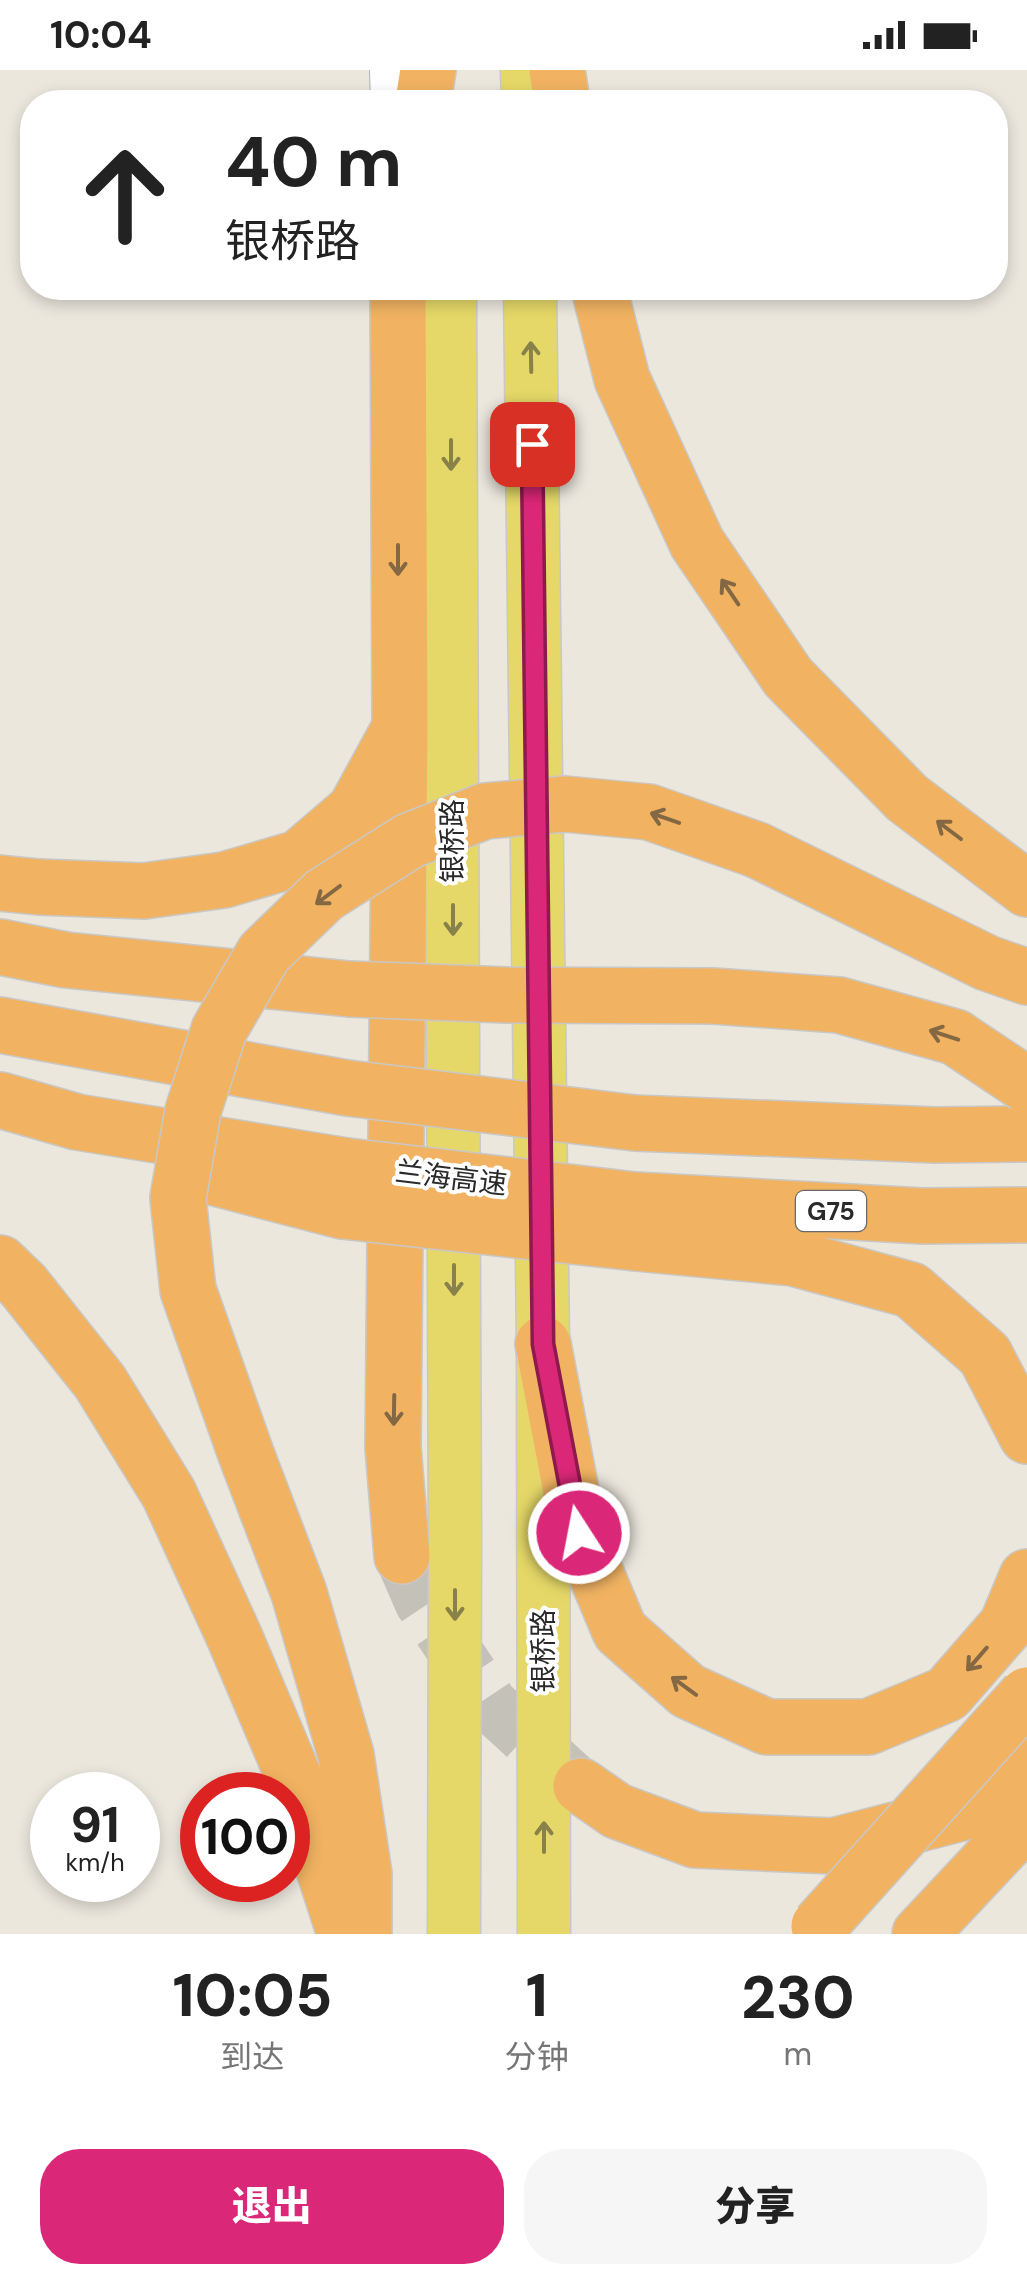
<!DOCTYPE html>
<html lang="zh">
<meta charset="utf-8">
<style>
body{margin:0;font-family:"DM Sans","Noto Sans SC",sans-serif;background:#f6f6f6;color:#222;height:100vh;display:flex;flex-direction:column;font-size:38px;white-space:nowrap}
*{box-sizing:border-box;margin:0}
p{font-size:32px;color:#767676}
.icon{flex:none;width:55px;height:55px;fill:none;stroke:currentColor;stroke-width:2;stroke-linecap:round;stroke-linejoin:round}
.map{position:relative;height:1864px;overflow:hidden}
.side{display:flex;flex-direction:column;background:#fff;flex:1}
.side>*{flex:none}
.hud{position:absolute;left:20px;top:20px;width:988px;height:210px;border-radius:40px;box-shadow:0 5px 15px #0003;background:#fff;color:#222;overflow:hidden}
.speed{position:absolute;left:30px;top:1702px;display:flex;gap:20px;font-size:50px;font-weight:700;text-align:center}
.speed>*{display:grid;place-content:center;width:130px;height:130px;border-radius:50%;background:#fff;box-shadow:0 5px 15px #0003;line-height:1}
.speed small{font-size:25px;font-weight:400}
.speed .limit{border:15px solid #d22;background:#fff;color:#111}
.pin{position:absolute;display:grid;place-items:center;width:85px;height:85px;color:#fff;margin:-42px;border-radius:20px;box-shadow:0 5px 15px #0006}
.me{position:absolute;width:110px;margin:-55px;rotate:349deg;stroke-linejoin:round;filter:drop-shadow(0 0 8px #0008)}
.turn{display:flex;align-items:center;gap:35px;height:210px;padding:0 40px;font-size:45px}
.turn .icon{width:130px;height:130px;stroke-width:2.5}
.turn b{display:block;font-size:70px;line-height:85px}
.eta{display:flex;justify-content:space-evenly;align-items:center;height:170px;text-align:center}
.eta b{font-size:60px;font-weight:800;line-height:70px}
.action{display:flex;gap:20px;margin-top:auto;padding:20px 40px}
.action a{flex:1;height:115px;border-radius:40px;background:#db2777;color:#fff;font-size:40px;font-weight:800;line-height:115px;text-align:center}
.action a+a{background:#f6f6f6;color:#222}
.status{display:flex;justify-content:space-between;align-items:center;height:70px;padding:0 50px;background:#fff;direction:ltr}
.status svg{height:28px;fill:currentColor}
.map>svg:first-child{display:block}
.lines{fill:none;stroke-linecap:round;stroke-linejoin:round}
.motorway-tunnel{stroke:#c4c1b9;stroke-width:55;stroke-dasharray:55 28;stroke-linecap:butt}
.secondary-casing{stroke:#b0b1bc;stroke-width:50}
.primary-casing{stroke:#c8c8c8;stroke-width:55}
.motorway-casing{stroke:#c8c8c8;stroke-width:58}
.secondary{stroke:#fff;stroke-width:48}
.primary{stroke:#e5d868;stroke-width:52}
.motorway{stroke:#f1b362;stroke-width:55}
.motorway-bridge-casing{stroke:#c8c8c8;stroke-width:58;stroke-linecap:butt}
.motorway-bridge{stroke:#f1b362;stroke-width:55}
.oneway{stroke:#888149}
.oneway2{stroke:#846843}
.route-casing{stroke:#8e194d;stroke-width:25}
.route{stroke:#db2777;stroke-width:18}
.labels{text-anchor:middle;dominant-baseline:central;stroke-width:8;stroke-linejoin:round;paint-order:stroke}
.shield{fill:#fff;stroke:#6a6a6a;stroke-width:2.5}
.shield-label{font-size:25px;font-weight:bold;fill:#2a2a2a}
.street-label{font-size:28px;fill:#2a2a2a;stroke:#fff}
</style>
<div class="status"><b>10:04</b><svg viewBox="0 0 49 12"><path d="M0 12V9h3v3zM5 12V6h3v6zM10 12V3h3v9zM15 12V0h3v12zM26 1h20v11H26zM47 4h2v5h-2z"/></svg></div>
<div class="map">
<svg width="1027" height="1864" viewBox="0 0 1027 1864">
<rect width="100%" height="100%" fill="#ebe7dd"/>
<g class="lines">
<!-- motorway-tunnel -->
<polyline class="motorway-tunnel" points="402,1486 422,1532 491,1635 574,1711"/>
<!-- secondary casing -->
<g class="secondary-casing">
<polyline id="secondary" points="394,0 395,32"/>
</g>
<!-- primary casing -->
<g class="primary-casing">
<g id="primary">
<polyline points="527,0 528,32"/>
<polyline points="450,218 455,1469 454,1864"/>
<polyline points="530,218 543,1274 544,1864"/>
</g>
</g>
<!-- motorway casing -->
<g class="motorway-casing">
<g id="motorway">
<polyline points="557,0 562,32"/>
<polyline points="423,32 428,0"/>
<polyline points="398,218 400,658 393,1377 402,1486"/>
<polyline points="599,218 622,309 697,473 788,607 907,728 1027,819"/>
<polyline points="757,780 987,893 1027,907"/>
<polyline points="0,813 39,817 144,821 224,810 299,788 355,740 396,665"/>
<polyline points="0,877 66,890 349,919"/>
<polyline points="0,955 347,1018"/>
<polyline points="0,1030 77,1052 347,1096"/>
<polyline points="635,1053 935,1065 1027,1064"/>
<polyline points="204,1105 342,1141"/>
<polyline points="635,1130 923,1146 1027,1145"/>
<polyline points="636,1173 793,1188 911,1220 985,1285 1027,1366"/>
<polyline points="0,1193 23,1215 100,1312 169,1424 234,1566 295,1710 345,1864"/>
<polyline points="188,1220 246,1384 299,1523 346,1685 364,1804 364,1864"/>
<polyline points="543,1274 579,1463 620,1561 688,1621 767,1657 868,1657 947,1624 1007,1555 1027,1507"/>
<polyline points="581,1716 617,1741 695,1770 833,1776 961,1743 1027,1695"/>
<polyline points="920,1864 1027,1750"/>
</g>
</g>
<!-- secondary -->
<use href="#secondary" class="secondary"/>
<!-- primary -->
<use href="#primary" class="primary"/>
<!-- motorway -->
<use href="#motorway" class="motorway"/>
<!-- motorway-bridge casing -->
<g class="motorway-bridge-casing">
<g id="motorway-bridge">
<polyline points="349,919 507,925 713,926 839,935 955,967 1027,1015"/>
<polyline points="347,1018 635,1053"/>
<polyline points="347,1096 635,1130"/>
<polyline points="342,1141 636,1173"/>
<polyline points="188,1220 178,1128 193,1041 219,960 264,883 324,825 409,771 485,741 565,734 649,742 757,780"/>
<polyline points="819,1856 1027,1625"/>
</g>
</g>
<!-- motorway-bridge -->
<use href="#motorway-bridge" class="motorway-bridge"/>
</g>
<!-- one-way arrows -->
<defs><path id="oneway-shaft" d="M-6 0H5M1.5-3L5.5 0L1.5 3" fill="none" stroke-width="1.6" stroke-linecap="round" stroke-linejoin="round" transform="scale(2.5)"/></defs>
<g class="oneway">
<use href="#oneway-shaft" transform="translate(531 287) rotate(-91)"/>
<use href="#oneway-shaft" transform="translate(451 385) rotate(90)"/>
<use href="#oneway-shaft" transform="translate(453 850) rotate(90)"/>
<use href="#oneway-shaft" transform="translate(454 1210) rotate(90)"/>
<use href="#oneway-shaft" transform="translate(455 1535) rotate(90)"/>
<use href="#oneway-shaft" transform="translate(544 1767) rotate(-90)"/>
</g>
<g class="oneway2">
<use href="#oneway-shaft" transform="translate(398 490) rotate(90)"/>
<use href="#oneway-shaft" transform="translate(730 522) rotate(-124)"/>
<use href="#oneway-shaft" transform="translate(665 748) rotate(-161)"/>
<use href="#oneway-shaft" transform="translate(949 760) rotate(-143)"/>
<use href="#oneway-shaft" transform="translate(328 825) rotate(143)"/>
<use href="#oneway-shaft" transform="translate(944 965) rotate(-162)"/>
<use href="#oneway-shaft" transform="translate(394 1340) rotate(91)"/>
<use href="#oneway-shaft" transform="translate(977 1589) rotate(131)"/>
<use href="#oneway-shaft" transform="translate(684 1616) rotate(-144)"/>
</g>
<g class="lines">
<!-- route casing -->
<g class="route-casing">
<polyline id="route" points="532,374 543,1274 579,1463"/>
</g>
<!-- route -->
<use href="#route" class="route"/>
</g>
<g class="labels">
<!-- shield labels -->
<rect class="shield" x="796" y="1121" width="70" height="40" rx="8"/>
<g class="shield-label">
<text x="831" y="1141">G75</text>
</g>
<!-- street labels -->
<g class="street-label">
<text transform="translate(452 771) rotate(-90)">银桥路</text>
<text transform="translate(451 1108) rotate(7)">兰海高速</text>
<text transform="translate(543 1581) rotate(-90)">银桥路</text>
</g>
</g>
</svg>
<div class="speed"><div>91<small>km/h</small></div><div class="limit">100</div></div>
<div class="pin" style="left:532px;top:374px;background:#d93025"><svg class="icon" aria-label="arrive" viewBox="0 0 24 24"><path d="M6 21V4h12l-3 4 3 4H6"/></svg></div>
<svg class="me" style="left:579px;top:1463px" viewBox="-20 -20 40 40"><circle r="17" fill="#db2777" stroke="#fff" stroke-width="3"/><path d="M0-11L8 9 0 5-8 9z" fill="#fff"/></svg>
<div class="hud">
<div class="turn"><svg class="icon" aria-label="ahead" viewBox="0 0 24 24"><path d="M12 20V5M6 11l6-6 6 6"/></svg><div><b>40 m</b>银桥路</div></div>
</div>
</div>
<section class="side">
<div class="eta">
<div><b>10:05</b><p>到达</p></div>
<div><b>1</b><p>分钟</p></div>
<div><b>230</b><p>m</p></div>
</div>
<div class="action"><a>退出</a><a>分享</a></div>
</section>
